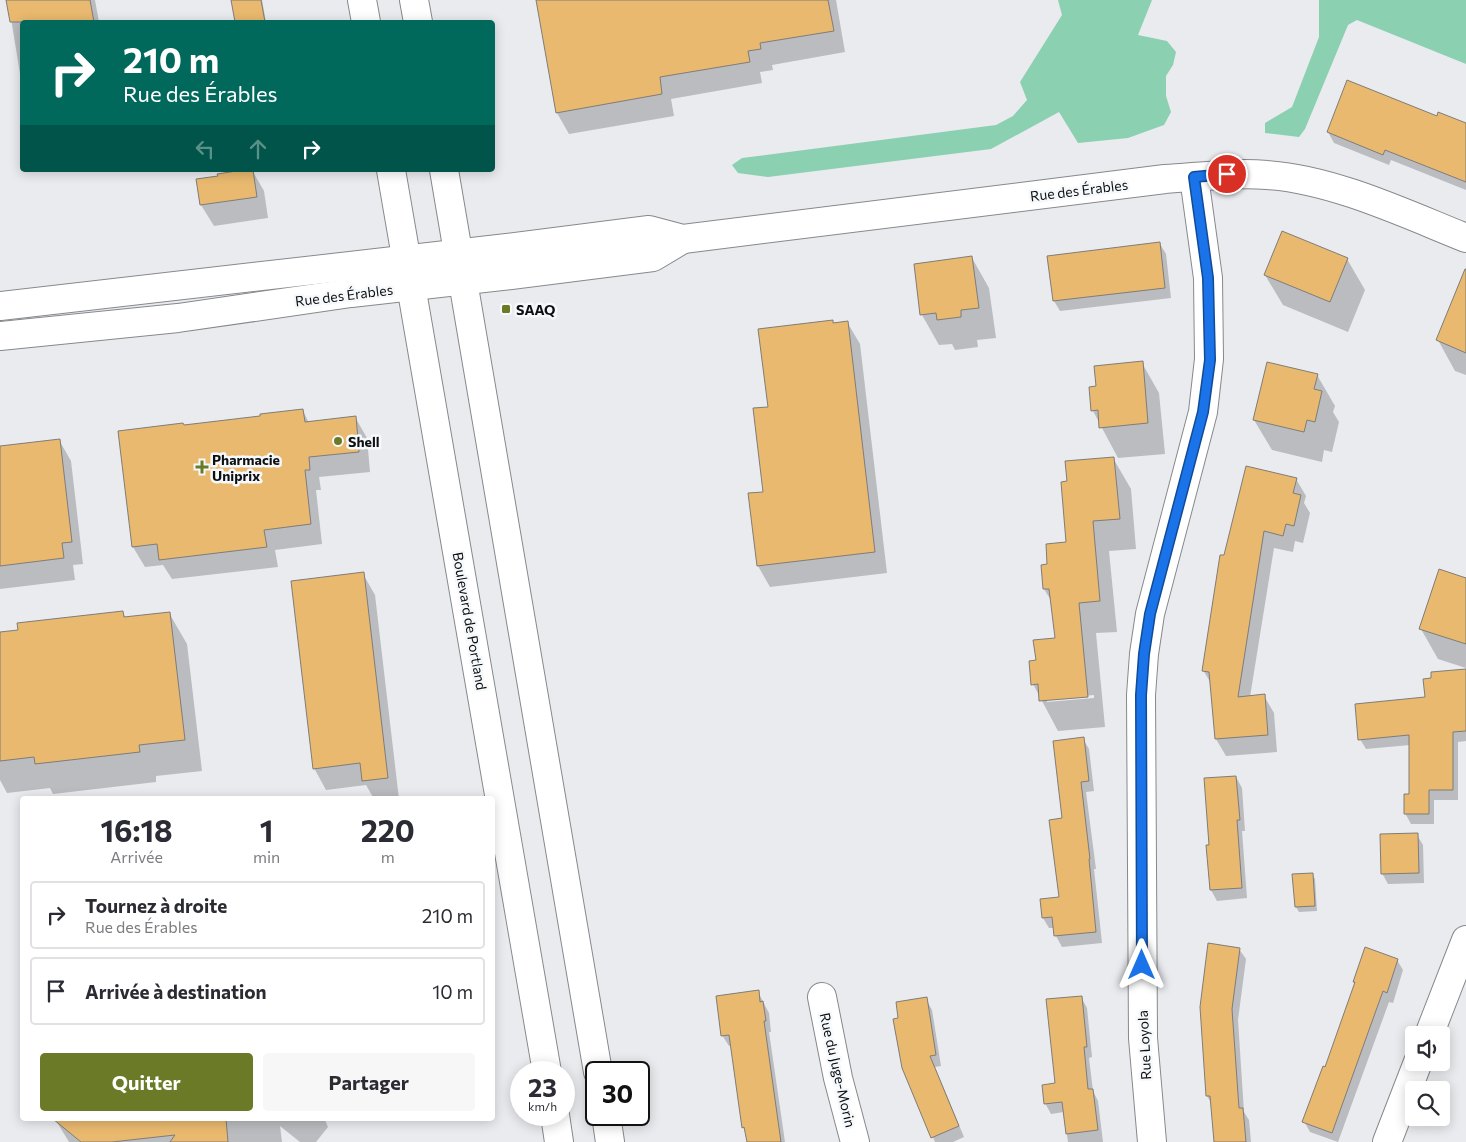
<!DOCTYPE html>
<html lang="fr">
<meta charset="utf-8">
<style>
body{margin:0;font-family:Commissioner,sans-serif;background:#f7f7f7;color:#2b2b33;height:100vh;display:flex;flex-direction:column;font-size:19px;white-space:nowrap}
*{box-sizing:border-box;margin:0}
p{font-size:16px;color:#7c7c81}
.icon{flex:none;width:28px;height:28px;fill:none;stroke:currentColor;stroke-width:2;stroke-linecap:round;stroke-linejoin:round}
.map{position:relative;flex:1;overflow:hidden}
.drawer{position:absolute;left:20px;top:796px;width:475px;height:325px;display:flex;flex-direction:column;background:#fff;border-radius:5px;box-shadow:0 2px 12px #0003}
.drawer>*{flex:none}
.hud{position:absolute;left:20px;top:20px;width:475px;height:152px;border-radius:5px;box-shadow:0 2px 12px #0003;background:#00695c;color:#fff;overflow:hidden}
.buttons{position:absolute;left:1405px;top:1026px;display:grid;gap:10px}
.buttons a{display:grid;place-items:center;width:45px;height:45px;border-radius:5px;background:#fff;box-shadow:0 2px 12px #0003;font-size:25px}
.speed{position:absolute;left:510px;top:1061px;display:flex;gap:10px;font-size:25px;font-weight:700;text-align:center}
.speed>*{display:grid;place-content:center;width:65px;height:65px;border-radius:50%;background:#fff;box-shadow:0 2px 12px #0003;line-height:1}
.speed small{font-size:12px;font-weight:400}
.speed .limit{border:2px solid #111;border-radius:8px;background:#fff;color:#111}
.pin{position:absolute;display:grid;place-items:center;width:42px;height:42px;color:#fff;margin:-21px;border:2px solid #fff;border-radius:50%;box-shadow:0 1px 5px #0007}
.me{position:absolute;width:55px;margin:-28px;rotate:0deg;stroke-linejoin:round;filter:drop-shadow(0 0 4px #0008)}
.turn{display:flex;align-items:center;gap:18px;height:105px;padding:0 20px;font-size:22px}
.turn .icon{width:65px;height:65px;stroke-width:2.5}
.turn b{display:block;font-size:35px;line-height:42px}
.lanes{display:flex;align-items:center;height:48px;padding:0 20px;background:#0003;justify-content:center;gap:25px;direction:ltr}
.lanes .off{opacity:.35}
.eta{display:flex;justify-content:space-evenly;align-items:center;height:85px;text-align:center}
.eta b{font-size:30px;font-weight:700;line-height:35px}
.button{display:flex;gap:10px;margin-top:auto;padding:10px 20px}
.button a{flex:1;height:58px;border-radius:5px;background:#6b7a27;color:#fff;font-size:20px;font-weight:700;line-height:58px;text-align:center}
.button a+a{background:#f7f7f7;color:#2b2b33}
ul{padding:0;list-style:none}
li{display:flex;align-items:center;gap:15px;height:68px;margin:0 10px 8px;padding:0 10px;border:2px solid #e1e1e2;border-radius:5px}
li div{flex:1}
li b{display:block;font-size:19px}
li em{font-style:normal}
.map>svg:first-child{display:block}
.green{fill:#8bd0b1}
.shadow{fill:#0003;fill-rule:evenodd}
.building{fill:#e9b96f;stroke:#7f7c79}
.lines{fill:none;stroke-linecap:round;stroke-linejoin:round}
.minor-casing{stroke:#86898c;stroke-width:30}
.major-casing{stroke:#86898c;stroke-width:30}
.minor{stroke:#fff;stroke-width:28}
.major{stroke:#fff;stroke-width:28}
.route-casing{stroke:#114b97;stroke-width:12}
.route{stroke:#1a73e8;stroke-width:9}
.poi-dot{fill:#6b7a27;stroke:#f6f9fc;stroke-width:2}
.labels{text-anchor:middle;dominant-baseline:central;stroke-width:5;stroke-linejoin:round;paint-order:stroke}
.street-label{font-size:14px;fill:#0e0f10;stroke:#f6f9fc}
.poi-label{font-size:14px;font-weight:bold;fill:#0e0f10;stroke:#f6f9fc;text-anchor:start}
</style>
<div class="map">
<svg width="1466" height="1142" viewBox="0 0 1466 1142">
<rect width="100%" height="100%" fill="#e9ebef"/>
<!-- green -->
<g class="green">
<polygon points="1058,0 1152,0 1138,35 1167,41 1176,52 1173,65 1166,76 1166,96 1171,112 1164,125 1128,138 1078,143 1059,112 991,149 768,177 738,173 732,165 742,158 996,125 1013,116 1027,100 1020,82 1062,15"/>
<polygon points="1319,0 1466,0 1466,64 1357,20 1348,25 1305,129 1299,137 1265,133 1265,123 1292,107 1319,37"/>
</g>
<!-- shadow -->
<g class="shadow">
<polygon points="8,0 95,0 99,22 22,22 22,86"/>
<polygon points="239,0 262,0 266,22 236,22 233,1"/>
<polygon points="537,0 836,0 845,52 772,65 773,70 760,72 762,83 671,99 674,116 569,134 557,113"/>
<polygon points="1437,118 1466,124 1466,190 1391,160 1389,165 1334,143 1328,132"/>
<polygon points="252,170 264,191 268,218 214,226 201,205 220,177"/>
<polygon points="1160,244 1166,254 1171,298 1060,311 1054,301"/>
<polygon points="972,258 989,288 996,338 977,340 978,347 955,350 952,344 939,345 922,315"/>
<polygon points="1347,259 1365,290 1348,332 1283,305 1265,275"/>
<polygon points="1466,303 1466,375 1455,371 1438,340"/>
<polygon points="832,322 834,324 847,322 860,344 887,573 770,587 758,566 765,493 769,408"/>
<polygon points="1142,363 1159,393 1165,454 1118,458 1093,411 1097,387"/>
<polygon points="1317,375 1335,406 1333,412 1339,422 1332,452 1324,450 1322,462 1272,450 1254,420"/>
<polygon points="303,411 309,423 355,417 367,438 370,472 319,477 321,490 316,490 322,544 275,550 278,567 172,579 163,565 145,567 133,547 184,427"/>
<polygon points="59,440 71,461 83,564 73,565 75,580 0,589 0,447"/>
<path d="M1113 458 1131 489 1136 549 1109 551 1117 632 1096 633 1105 727 1058 731 1033 684 1037 661 1056 639 1052 602 1044 589 1049 565 1067 543 1068 483ZM1094 695V698L1047 702V699Z"/>
<polygon points="1296,479 1306,496 1304,503 1310,513 1303,543 1295,541 1293,552 1274,548 1250,697 1264,696 1274,713 1277,752 1226,756 1216,739 1212,685 1203,670 1225,557"/>
<polygon points="363,574 375,595 399,799 374,799 366,785 326,790 314,768"/>
<polygon points="1466,579 1466,668 1438,659 1421,629"/>
<polygon points="122,612 126,618 169,613 187,644 202,771 156,776 156,782 53,794 50,788 7,793 0,780 0,633"/>
<polygon points="1466,670 1466,741 1458,742 1458,800 1434,800 1434,824 1411,824 1405,813 1410,796 1410,745 1366,749 1360,739 1426,698"/>
<polygon points="1083,739 1089,749 1094,791 1086,792 1096,869 1094,869 1102,943 1062,947 1056,936 1055,928 1049,928 1043,918 1060,898 1064,819"/>
<polygon points="1236,777 1242,788 1245,831 1242,831 1247,898 1217,901 1211,890 1210,846"/>
<polygon points="1417,835 1423,845 1424,883 1388,884 1382,873"/>
<polygon points="1312,874 1315,879 1317,911 1299,912 1296,907 1294,875"/>
<polygon points="1239,949 1246,959 1238,1020 1244,1112 1249,1120 1251,1142 1215,1142 1212,1104 1207,1096"/>
<polygon points="1397,960 1403,970 1393,1003 1389,1002 1338,1142 1310,1132 1304,1121 1326,1069 1356,984 1354,982"/>
<polygon points="758,992 769,1013 771,1032 769,1032 785,1142 748,1142 747,1134 743,1127 731,1046 729,1046 722,1035"/>
<polygon points="1081,997 1087,1008 1092,1057 1089,1058 1093,1091 1098,1101 1103,1142 1068,1142 1064,1112 1051,1114 1045,1103 1056,1084"/>
<polygon points="926,999 932,1010 941,1066 935,1067 964,1137 953,1142 935,1142 903,1068 899,1019"/>
<polygon points="55,1119 326,1119 325,1120 328,1127 316,1142 300,1142 280,1126 282,1142 69,1142"/>
</g>
<!-- building -->
<g class="building">
<polygon points="6,0 90,0 94,22 10,22"/>
<polygon points="231,0 261,0 265,22 235,22"/>
<polygon points="536,0 828,0 834,31 760,43 761,49 748,51 750,62 660,77 662,94 556,113"/>
<polygon points="1347,80 1437,116 1438,112 1466,123 1466,182 1385,150 1383,155 1327,132"/>
<polygon points="243,170 253,170 257,197 200,205 196,179 218,176 217,174"/>
<polygon points="1282,231 1348,258 1330,302 1264,275"/>
<polygon points="1160,242 1165,288 1053,301 1047,256"/>
<polygon points="972,256 979,308 961,310 961,317 937,320 936,313 920,315 914,264"/>
<polygon points="1465,269 1466,269 1466,353 1436,340"/>
<polygon points="833,320 833,323 848,321 875,552 757,566 748,493 763,492 753,408 768,407 758,329"/>
<polygon points="1143,361 1148,423 1099,428 1098,410 1091,411 1089,387 1096,386 1094,366"/>
<polygon points="1267,362 1318,374 1314,389 1322,391 1315,422 1307,420 1304,432 1253,420"/>
<polygon points="303,409 305,422 356,416 359,452 309,457 310,470 305,470 311,524 264,530 267,547 159,560 157,544 132,547 118,431 183,423 184,425 260,416 260,414"/>
<polygon points="60,439 72,542 62,543 64,558 0,566 0,446"/>
<polygon points="1114,457 1120,519 1093,521 1100,601 1079,603 1088,697 1039,701 1038,684 1031,685 1029,661 1036,660 1033,640 1055,638 1049,589 1043,589 1041,565 1047,564 1046,544 1066,542 1061,482 1067,481 1065,461"/>
<polygon points="1246,466 1297,478 1293,493 1301,495 1294,526 1286,524 1283,536 1264,531 1238,697 1265,694 1268,735 1215,739 1209,672 1202,671 1220,555 1224,555"/>
<polygon points="1439,569 1466,578 1466,644 1419,629"/>
<polygon points="364,572 388,778 362,781 360,763 313,769 291,581"/>
<polygon points="123,611 124,617 170,612 185,740 139,745 140,752 35,764 34,757 0,761 0,632 18,630 17,623"/>
<polygon points="1466,669 1466,731 1453,732 1453,790 1429,790 1429,814 1404,814 1404,794 1409,794 1409,735 1358,740 1355,704 1425,697 1423,679 1431,678 1431,672"/>
<polygon points="1084,737 1089,781 1081,782 1090,859 1089,859 1096,932 1054,936 1052,917 1042,918 1040,899 1059,897 1049,820 1062,818 1053,741"/>
<polygon points="1236,776 1240,820 1237,820 1242,888 1210,890 1206,845 1209,845 1204,778"/>
<polygon points="1418,833 1419,873 1381,874 1380,834"/>
<polygon points="1313,873 1315,906 1295,907 1292,874"/>
<polygon points="1208,943 1240,948 1232,1009 1239,1108 1243,1108 1246,1142 1214,1142 1210,1096 1206,1096 1200,1007"/>
<polygon points="1365,947 1398,959 1387,993 1383,991 1332,1133 1302,1122 1323,1066 1325,1067 1355,982 1353,982"/>
<polygon points="759,990 760,1002 763,1001 766,1021 764,1021 781,1142 747,1142 744,1127 742,1128 729,1035 721,1036 716,996"/>
<polygon points="1082,996 1087,1047 1084,1047 1088,1089 1093,1089 1098,1130 1066,1134 1062,1102 1044,1104 1042,1085 1055,1083 1046,999"/>
<polygon points="927,997 936,1055 930,1056 959,1126 931,1138 902,1068 893,1019 898,1018 896,1002"/>
<polygon points="53,1119 226,1119 228,1142 170,1142 175,1135 112,1142 81,1142"/>
</g>
<g class="lines">
<!-- minor casing -->
<g class="minor-casing">
<g id="minor">
<path d="M0 306 507 248 649 230 683 239 1165 179C1199 177 1233 172 1267 175 1332 179 1406 214 1466 238"/>
<polyline points="0,336 178,318 351,293 511,275 653,257 683,239"/>
<polyline points="822,997 838,1078 855,1142"/>
<polyline points="1429,1035 1466,940"/>
<polyline points="1152,1142 1143,1038 1141,695 1144,654 1150,614 1203,412 1209,359 1208,278 1194,177"/>
<polyline points="1387,1142 1418,1062"/>
</g>
</g>
<!-- major casing -->
<g class="major-casing">
<g id="major">
<polyline points="362,0 366,22"/>
<polyline points="414,0 418,22"/>
<polyline points="391,170 547,1072"/>
<polyline points="444,170 598,1072"/>
<polyline points="555,1115 559,1142"/>
<polyline points="606,1115 610,1142"/>
</g>
</g>
<!-- minor -->
<use href="#minor" class="minor"/>
<!-- major -->
<use href="#major" class="major"/>
</g>
<g class="lines">
<!-- route casing -->
<g class="route-casing">
<polyline id="route" points="1142,965 1141,695 1144,654 1150,614 1203,412 1210,360 1208,278 1194,177 1227,174"/>
</g>
<!-- route -->
<use href="#route" class="route"/>
</g>
<!-- markers -->
<g class="poi-dot">
<rect x="501" y="304" width="10" height="10" rx="2.5"/>
<circle cx="338" cy="441" r="5"/>
<path d="M199.5 459.5h5v5h5v5h-5v5h-5v-5h-5v-5h5z"/>
</g>
<g class="labels">
<!-- street labels -->
<g class="street-label">
<text transform="translate(1079 190) rotate(-7)">Rue des Érables</text>
<text transform="translate(344 295) rotate(-7)">Rue des Érables</text>
<text transform="translate(470 621) rotate(80)">Boulevard de Portland</text>
<text transform="translate(1144 1045) rotate(-93)">Rue Loyola</text>
<text transform="translate(838 1070) rotate(77)">Rue du Juge-Morin</text>
</g>
<!-- poi labels -->
<g class="poi-label">
<text x="516" y="309">SAAQ</text>
<text x="348" y="441">Shell</text>
<text x="212" y="459">Pharmacie<tspan x="212" dy="16">Uniprix</tspan></text>
</g>
</g>
</svg>
<div class="buttons">
<a><svg class="icon" aria-label="sound" viewBox="0 0 24 24"><path d="M4 9h4l5-4v14l-5-4H4zM17 9q2 3 0 6"/></svg></a>
<a><svg class="icon" aria-label="search" viewBox="0 0 24 24"><circle cx="10" cy="10" r="6"/><path d="M15 15l6 6"/></svg></a>
</div>
<div class="speed"><div>23<small>km/h</small></div><div class="limit">30</div></div>
<div class="pin" style="left:1227px;top:174px;background:#d93025"><svg class="icon" aria-label="arrive" viewBox="0 0 24 24"><path d="M6 21V4h12l-3 4 3 4H6"/></svg></div>
<svg class="me" style="left:1142px;top:965px" viewBox="-20 -20 40 40"><path d="M0-17L14 15 0 8-14 15z" fill="#1a73e8" stroke="#fff" stroke-width="4"/></svg>
<div class="hud">
<div class="turn"><svg class="icon" aria-label="right" viewBox="0 0 24 24"><path d="M7 20v-9h11M14 6l5 5-5 5"/></svg><div><b>210 m</b>Rue des Érables</div></div>
<div class="lanes"><svg class="icon off" aria-label="left" viewBox="0 0 24 24"><path d="M17 20v-9H6M10 6l-5 5 5 5"/></svg><svg class="icon off" aria-label="ahead" viewBox="0 0 24 24"><path d="M12 20V5M6 11l6-6 6 6"/></svg><svg class="icon" aria-label="right" viewBox="0 0 24 24"><path d="M7 20v-9h11M14 6l5 5-5 5"/></svg></div>
</div>
<section class="drawer">
<div class="eta">
<div><b>16:18</b><p>Arrivée</p></div>
<div><b>1</b><p>min</p></div>
<div><b>220</b><p>m</p></div>
</div>
<ul>
<li><svg class="icon" aria-label="right" viewBox="0 0 24 24"><path d="M7 20v-9h11M14 6l5 5-5 5"/></svg><div><b>Tournez à droite</b><p>Rue des Érables</p></div><em>210 m</em></li>
<li><svg class="icon" aria-label="arrive" viewBox="0 0 24 24"><path d="M6 21V4h12l-3 4 3 4H6"/></svg><div><b>Arrivée à destination</b></div><em>10 m</em></li>
</ul>
<div class="button"><a>Quitter</a><a>Partager</a></div>
</section>
</div>
